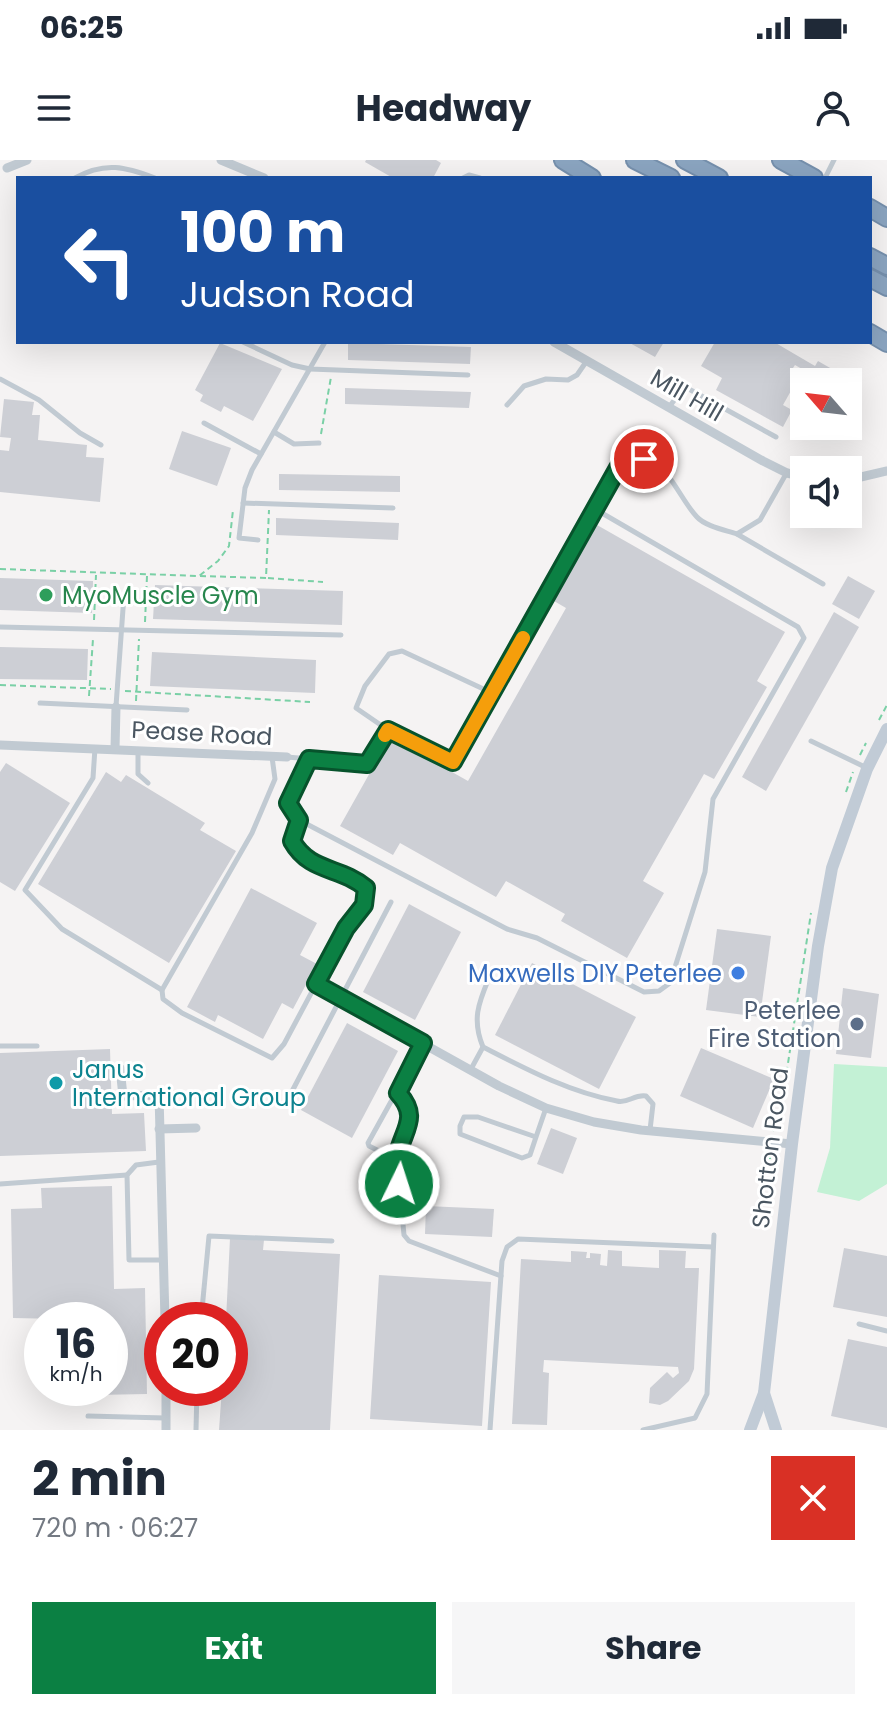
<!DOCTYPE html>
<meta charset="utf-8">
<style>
body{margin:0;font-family:Poppins,sans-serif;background:#f6f6f7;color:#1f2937;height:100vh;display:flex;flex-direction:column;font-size:30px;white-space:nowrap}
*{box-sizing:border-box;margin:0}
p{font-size:26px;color:#747a83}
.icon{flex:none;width:44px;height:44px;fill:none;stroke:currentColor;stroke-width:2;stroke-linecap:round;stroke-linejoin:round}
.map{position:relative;height:1270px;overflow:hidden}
.sheet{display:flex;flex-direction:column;background:#fff;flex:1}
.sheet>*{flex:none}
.top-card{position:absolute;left:16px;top:16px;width:856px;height:168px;border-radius:0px;box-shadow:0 8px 32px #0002;background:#1a4fa0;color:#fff;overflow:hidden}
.needle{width:52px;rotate:298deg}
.fabs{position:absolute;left:790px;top:208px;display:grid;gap:16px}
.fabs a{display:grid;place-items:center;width:72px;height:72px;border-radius:0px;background:#fff;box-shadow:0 8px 32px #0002;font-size:40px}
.speed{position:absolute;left:24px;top:1142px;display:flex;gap:16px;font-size:40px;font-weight:700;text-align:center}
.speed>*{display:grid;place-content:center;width:104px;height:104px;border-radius:50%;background:#fff;box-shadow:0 8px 32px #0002;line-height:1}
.speed small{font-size:20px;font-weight:400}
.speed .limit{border:12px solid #d22;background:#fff;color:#111}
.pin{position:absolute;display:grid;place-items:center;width:68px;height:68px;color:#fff;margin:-34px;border:4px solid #fff;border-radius:50%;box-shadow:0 2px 8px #0007}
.me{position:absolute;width:88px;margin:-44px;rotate:4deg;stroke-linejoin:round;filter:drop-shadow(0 0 6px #0008)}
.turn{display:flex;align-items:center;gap:28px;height:168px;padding:0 32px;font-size:36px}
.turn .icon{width:104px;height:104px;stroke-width:2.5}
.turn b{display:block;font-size:56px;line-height:68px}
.round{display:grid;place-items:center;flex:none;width:84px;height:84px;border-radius:0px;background:#f6f6f7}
.headline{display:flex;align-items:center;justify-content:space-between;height:136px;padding:0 32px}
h1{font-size:48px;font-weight:700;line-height:60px}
.action{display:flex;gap:16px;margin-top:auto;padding:16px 32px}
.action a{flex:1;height:92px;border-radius:0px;background:#0b8043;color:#fff;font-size:32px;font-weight:700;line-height:92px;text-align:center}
.action a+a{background:#f6f6f7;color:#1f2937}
.status{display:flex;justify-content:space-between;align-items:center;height:56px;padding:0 40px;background:#fff;direction:ltr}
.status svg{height:22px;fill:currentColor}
header{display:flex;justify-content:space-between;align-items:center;height:104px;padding:0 32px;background:#fff;font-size:36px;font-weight:700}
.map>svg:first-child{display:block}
.green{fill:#c3f1d5}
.building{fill:#cdcfd5}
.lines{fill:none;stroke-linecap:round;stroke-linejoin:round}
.highway-casing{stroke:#7690ad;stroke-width:20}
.path{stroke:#7ad0a6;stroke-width:2;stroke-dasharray:6 4;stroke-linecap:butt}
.lane{stroke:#c1cad2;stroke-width:5}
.street{stroke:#c1cad2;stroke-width:9}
.secondary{stroke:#c1cbd6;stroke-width:12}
.highway{stroke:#8ba5c1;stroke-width:16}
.route-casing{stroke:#07532c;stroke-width:20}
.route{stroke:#0b8043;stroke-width:14}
.slow{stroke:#f59e0b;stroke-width:14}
.leisure-dot{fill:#2e9e5b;stroke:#fff;stroke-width:3}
.shop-dot{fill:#3f7fe0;stroke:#fff;stroke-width:3}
.service-dot{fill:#5c6f8a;stroke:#fff;stroke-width:3}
.culture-dot{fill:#0f9aa8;stroke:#fff;stroke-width:3}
.labels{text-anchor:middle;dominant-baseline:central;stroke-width:6;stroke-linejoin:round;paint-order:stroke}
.street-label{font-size:24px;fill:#4a5661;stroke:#fff}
.leisure-label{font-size:24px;fill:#27864d;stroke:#fff;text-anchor:start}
.shop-label{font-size:24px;fill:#366cbe;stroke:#fff;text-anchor:end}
.service-label{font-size:24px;fill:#4e5e75;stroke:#fff;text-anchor:end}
.culture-label{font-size:24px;fill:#0d838f;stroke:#fff;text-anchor:start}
</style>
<div class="status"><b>06:25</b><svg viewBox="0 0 49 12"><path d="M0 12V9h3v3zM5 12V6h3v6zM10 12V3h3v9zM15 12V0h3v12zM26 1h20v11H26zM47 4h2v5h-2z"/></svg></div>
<header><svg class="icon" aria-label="menu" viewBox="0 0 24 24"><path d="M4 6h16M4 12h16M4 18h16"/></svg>Headway<svg class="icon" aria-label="person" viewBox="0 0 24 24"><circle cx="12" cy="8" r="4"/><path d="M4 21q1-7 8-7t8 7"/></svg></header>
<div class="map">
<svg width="887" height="1270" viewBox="0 0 887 1270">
<rect width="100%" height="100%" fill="#f5f3f3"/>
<!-- green -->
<polygon class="green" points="834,904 887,907 887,1024 859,1041 817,1032 830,988"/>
<!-- building -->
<g class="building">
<polygon points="366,0 436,0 441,3 433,18 393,18 365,2"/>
<polygon points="628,182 664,182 655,197"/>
<polygon points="715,182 774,182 815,206 818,201 844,216 840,222 825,222 795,205 793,208 801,213 783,245 792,250 783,267 716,230 722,218 701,206"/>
<polygon points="220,183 282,209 253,261 224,246 221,252 200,241 203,235 195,230"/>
<polygon points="348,183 471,187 470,204 348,200"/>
<polygon points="345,228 471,232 469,248 345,244"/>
<polygon points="4,239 34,242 32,255 40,255 38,280 87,285 86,297 104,298 100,342 0,332 0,290 9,291 11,278 0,277"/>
<polygon points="182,271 231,288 217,326 169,309"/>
<polygon points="279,314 400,316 400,332 279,330"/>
<polygon points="276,358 399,363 398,380 276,375"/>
<polygon points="597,365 785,472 757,521 767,527 714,619 704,614 643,721 664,733 627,798 561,761 565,754 506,721 496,737 400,683 393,695 340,666 390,577 468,621 566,448 554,441"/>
<polygon points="848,416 875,431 859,459 832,444"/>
<polygon points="0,418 93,421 92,453 0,450"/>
<polygon points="155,425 343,431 342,465 153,459"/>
<polygon points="834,452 859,467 766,631 742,617"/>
<polygon points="0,487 88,489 87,520 0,519"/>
<polygon points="152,492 316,500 315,533 150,526"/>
<polygon points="6,603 70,643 15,731 0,722 0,612"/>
<polygon points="106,612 121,622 126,615 205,663 200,670 236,691 169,803 38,724"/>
<polygon points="251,728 317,763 300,795 317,804 293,849 282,843 263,879 218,855 215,862 187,847"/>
<polygon points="409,744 461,772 415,860 363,832"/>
<polygon points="717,769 771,776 760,857 706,850"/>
<polygon points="532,803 636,857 599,929 495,875"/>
<polygon points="843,828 879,834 871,898 836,894"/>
<polygon points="347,863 398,891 352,978 301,950"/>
<polygon points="701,888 774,919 753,968 680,936"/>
<polygon points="110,889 112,954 144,953 146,991 0,996 0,893"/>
<polygon points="551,968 577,978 563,1014 537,1004"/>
<polygon points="112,1026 114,1129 145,1128 147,1234 45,1236 45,1228 110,1228 110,1160 13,1158 11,1049 42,1048 41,1028"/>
<polygon points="426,1046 494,1049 492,1077 425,1074"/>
<polygon points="230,1078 264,1080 263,1090 340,1094 330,1270 219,1270 222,1228 230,1228 230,1160 226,1160"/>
<polygon points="844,1088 887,1096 887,1157 833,1147"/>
<polygon points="608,1090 622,1091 622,1106 659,1108 659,1090 686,1091 685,1108 699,1108 694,1209 689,1221 668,1241 660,1245 649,1243 650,1228 667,1212 673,1218 679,1213 678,1207 544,1200 543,1212 549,1213 547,1265 512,1264 521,1099 571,1102 571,1091 587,1092 586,1098 590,1098 590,1093 601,1094 600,1105 607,1106"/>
<polygon points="379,1115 491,1122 482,1266 370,1259"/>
<polygon points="848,1179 887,1187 887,1268 831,1256"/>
</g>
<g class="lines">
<!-- highway casing -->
<g class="highway-casing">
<g id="highway">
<polyline points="563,0 592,18"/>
<polyline points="635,0 671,18"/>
<polyline points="685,0 719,18"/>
<polyline points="781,0 814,18"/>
<polyline points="870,48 887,58"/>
<polyline points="870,97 887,106"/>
<polyline points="870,118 887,127"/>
<polyline points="870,173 887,183"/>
</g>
</g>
<!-- path -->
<g class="path">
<polyline points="321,274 331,217"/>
<polyline points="0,409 199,416 218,401 229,386 233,350"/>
<polyline points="200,416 266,418 269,350"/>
<polyline points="268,418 323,422"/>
<polyline points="94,460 96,415"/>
<polyline points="145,462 147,416"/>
<polyline points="0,525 111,529"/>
<polyline points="125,531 310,542"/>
<polyline points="89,536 93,479"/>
<polyline points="136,541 139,479"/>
<polyline points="879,560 887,545"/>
<polyline points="860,595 866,583"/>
<polyline points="846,632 853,612"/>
<polyline points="773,971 781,949 811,753"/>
<polyline points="770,993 770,1006 777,1017"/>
</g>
<!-- lane -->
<g class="lane">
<path d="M75 18C105 1 126 7 155 18"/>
<polyline points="463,18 469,15 480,18"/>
<polyline points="825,18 834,0"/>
<polyline points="243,182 292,205 310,209 468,215"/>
<polyline points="0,219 39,240 80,273 101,285"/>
<polyline points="507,245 524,226 546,219 568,220 577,215 586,202"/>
<polyline points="669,247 683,229 687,228 776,277"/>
<polyline points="204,263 261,294"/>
<polyline points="274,272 294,284 319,283"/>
<polyline points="243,343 393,348"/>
<polyline points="737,374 823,424"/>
<polyline points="258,380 239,378 245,328 252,310 325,182"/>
<polyline points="0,467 341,475"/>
<polyline points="40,543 187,550"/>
<polyline points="116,546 124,435"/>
<polyline points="388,570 356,548 365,526 389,494 402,491 492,533"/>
<polyline points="811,581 867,608"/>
<polyline points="95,588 93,618 25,730 62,769 162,830 252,673 275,619 272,597"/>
<polyline points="138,591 138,614 148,623"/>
<path d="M287 597 367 604 388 570 453 602 618 308C662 279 674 333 697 357 705 366 725 370 737 374L760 360 786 314"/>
<polyline points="309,599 288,643 299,660 507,769 537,778 644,832 659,831 670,823 705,712 713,639 804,478 798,467 595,349"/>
<path d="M162 830 163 839 182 853 272 898 284 884 346 768 364 745 366 728C340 706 311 714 292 681L299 660"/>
<polyline points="0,886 37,886"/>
<path d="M483 887C472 860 478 844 489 818"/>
<path d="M471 909 483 887C526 909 569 932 617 941 628 944 634 934 646 936L653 944 650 970"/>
<path d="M398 933C419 955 405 974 397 1000L369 986 368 983 423 884"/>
<polyline points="288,939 391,742"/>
<polyline points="536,977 530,995 522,998 460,974 460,966 464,957 478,957 536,977 546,948"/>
<polyline points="397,1000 404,1075 409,1081 501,1116"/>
<polyline points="159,1002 136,1005 127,1015 129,1100 163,1100"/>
<polyline points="0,1024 127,1015"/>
<polyline points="201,1160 209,1076 332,1081"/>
<polyline points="859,1164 887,1171"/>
<polyline points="88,1256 165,1258"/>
<polyline points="196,1270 197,1228"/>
<polyline points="490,1270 502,1101 507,1087 518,1079 713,1087"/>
<polyline points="643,1270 695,1258 707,1234 714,1075"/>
</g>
<!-- street -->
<g class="street">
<polyline points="221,0 264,18"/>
<polyline points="7,8 27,0"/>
<polyline points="554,182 763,301 787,313 804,317"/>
<polyline points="848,320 887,311"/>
<polyline points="0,585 287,597"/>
<polyline points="115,589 116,547"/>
<polyline points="316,824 499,926 546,948 594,962 641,970 792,984"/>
<polyline points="120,908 123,936 159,935 165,1160"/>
<polyline points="159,969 196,968"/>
<polyline points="166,1228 166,1270"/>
</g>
<!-- secondary -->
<g class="secondary">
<polyline points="764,1233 776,1270"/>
<polyline points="750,1270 764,1233 792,984 818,786 832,708 867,609 887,569"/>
</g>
<!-- highway -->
<use href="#highway" class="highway"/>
</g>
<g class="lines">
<!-- route casing -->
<g class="route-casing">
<path id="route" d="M399 1024C398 1016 396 1006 397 998 402 970 421 958 398 933L423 883 316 824 346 768 364 745 366 728C340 706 310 713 292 681L299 660 288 643 309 599 367 604 388 570 453 602 618 308 629 301 644 299"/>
</g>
<!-- route -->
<use href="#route" class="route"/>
<!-- slow -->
<polyline class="slow" points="385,575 388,570 453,602 523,478"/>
</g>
<!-- markers -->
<circle class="leisure-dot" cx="46" cy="435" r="8"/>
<circle class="shop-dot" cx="738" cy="813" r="8"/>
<circle class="service-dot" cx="857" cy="864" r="8"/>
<circle class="culture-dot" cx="56" cy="923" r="8"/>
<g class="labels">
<!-- street labels -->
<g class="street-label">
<text transform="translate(687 235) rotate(30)">Mill Hill</text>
<text transform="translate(202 573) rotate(3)">Pease Road</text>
<text transform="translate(770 988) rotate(-83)">Shotton Road</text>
</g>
<!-- leisure labels -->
<g class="leisure-label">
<text x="62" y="435">MyoMuscle Gym</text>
</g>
<!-- shop labels -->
<g class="shop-label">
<text x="722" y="813">Maxwells DIY Peterlee</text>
</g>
<!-- service labels -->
<g class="service-label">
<text x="841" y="850">Peterlee<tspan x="841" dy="28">Fire Station</tspan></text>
</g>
<!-- culture labels -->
<g class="culture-label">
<text x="72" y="909">Janus<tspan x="72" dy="28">International Group</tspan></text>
</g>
</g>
</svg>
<div class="fabs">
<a><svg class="needle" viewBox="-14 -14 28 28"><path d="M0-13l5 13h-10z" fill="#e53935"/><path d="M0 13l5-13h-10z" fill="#747a83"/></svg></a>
<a><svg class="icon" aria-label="sound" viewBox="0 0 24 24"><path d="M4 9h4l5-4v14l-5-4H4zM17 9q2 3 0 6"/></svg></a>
</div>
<div class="speed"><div>16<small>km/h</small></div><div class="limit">20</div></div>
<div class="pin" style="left:644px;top:299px;background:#d93025"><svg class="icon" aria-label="arrive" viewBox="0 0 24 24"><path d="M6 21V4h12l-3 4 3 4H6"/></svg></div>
<svg class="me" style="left:399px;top:1024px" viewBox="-20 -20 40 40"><circle r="17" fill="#0b8043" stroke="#fff" stroke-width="3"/><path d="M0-11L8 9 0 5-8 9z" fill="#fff"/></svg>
<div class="top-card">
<div class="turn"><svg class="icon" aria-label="left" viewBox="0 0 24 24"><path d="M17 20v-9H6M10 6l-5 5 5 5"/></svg><div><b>100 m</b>Judson Road</div></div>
</div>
</div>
<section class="sheet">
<div class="headline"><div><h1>2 min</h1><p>720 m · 06:27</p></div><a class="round" style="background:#d93025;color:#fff"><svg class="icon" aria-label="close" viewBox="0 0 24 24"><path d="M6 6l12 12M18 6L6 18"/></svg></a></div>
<div class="action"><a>Exit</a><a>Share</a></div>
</section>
